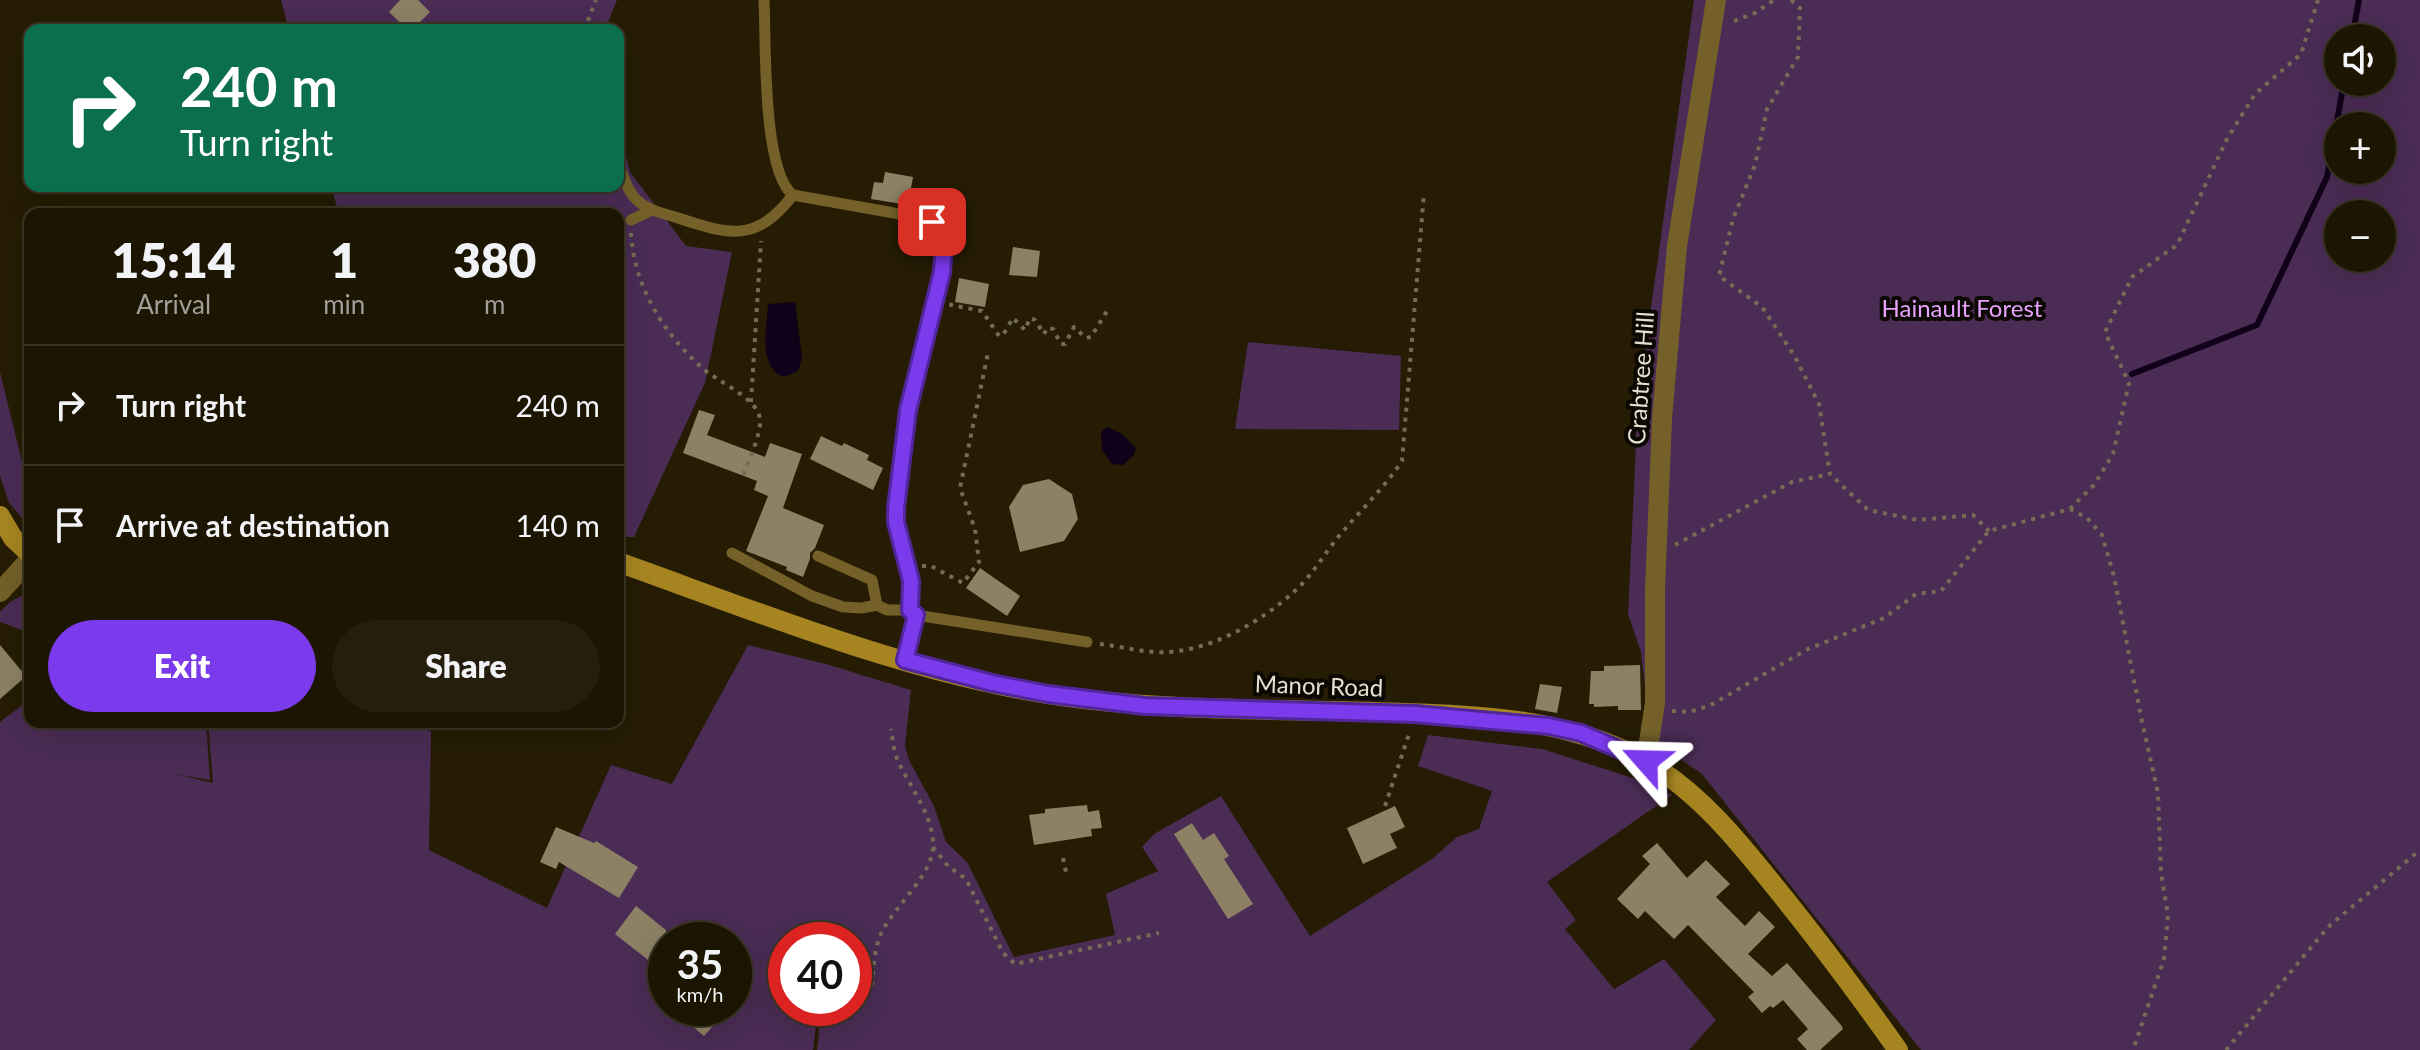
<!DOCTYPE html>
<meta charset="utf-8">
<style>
body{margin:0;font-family:Lato,sans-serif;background:#251e0c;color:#f1f3f6;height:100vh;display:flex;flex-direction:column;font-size:30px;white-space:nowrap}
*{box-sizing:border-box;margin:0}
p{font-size:26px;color:#a09f99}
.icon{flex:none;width:44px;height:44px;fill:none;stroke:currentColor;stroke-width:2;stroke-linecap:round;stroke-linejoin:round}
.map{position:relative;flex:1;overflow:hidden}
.side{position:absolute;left:24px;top:208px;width:600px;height:520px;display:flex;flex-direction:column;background:#1c1502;border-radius:16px;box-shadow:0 8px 32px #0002,0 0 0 2px #3a3424}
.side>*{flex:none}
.top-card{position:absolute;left:24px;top:24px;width:600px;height:168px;border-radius:16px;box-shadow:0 8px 32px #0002,0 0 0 2px #3a3424;background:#0b6e4f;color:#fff;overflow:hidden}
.tools{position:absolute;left:2324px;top:24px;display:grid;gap:16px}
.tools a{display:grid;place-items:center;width:72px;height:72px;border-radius:50%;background:#1c1502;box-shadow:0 8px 32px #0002,0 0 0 2px #3a3424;font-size:40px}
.speed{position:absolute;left:648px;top:922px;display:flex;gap:16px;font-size:40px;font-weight:700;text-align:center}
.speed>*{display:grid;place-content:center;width:104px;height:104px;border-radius:50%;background:#1c1502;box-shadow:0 8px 32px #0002,0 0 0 2px #3a3424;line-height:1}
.speed small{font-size:20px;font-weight:400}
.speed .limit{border:12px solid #d22;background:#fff;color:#111}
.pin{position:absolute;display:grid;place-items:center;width:68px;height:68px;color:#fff;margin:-34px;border-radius:16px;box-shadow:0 4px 12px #0006}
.me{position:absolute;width:88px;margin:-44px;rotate:295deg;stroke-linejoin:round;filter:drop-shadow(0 0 6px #0008)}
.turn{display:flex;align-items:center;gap:28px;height:168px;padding:0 24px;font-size:36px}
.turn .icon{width:104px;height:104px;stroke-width:2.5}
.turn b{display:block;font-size:56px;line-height:68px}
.eta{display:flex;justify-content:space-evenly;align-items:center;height:136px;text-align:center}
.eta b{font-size:48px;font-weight:800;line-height:56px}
.action{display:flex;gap:16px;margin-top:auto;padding:16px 24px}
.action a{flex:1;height:92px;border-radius:48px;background:#7c3aed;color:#fff;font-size:32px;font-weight:800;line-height:92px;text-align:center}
.action a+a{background:#251e0c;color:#f1f3f6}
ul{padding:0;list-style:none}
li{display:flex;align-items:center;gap:24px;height:120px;padding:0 24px;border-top:2px solid #3a3424}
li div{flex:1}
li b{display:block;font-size:30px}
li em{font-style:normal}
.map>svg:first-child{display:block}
.green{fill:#4a2c54;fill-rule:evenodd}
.water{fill:#110019}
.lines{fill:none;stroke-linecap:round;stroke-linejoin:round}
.stream{stroke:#110019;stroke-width:6}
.building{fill:#8c8164}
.path{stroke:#746c57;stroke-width:4;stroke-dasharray:4 6;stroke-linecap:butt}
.lane{stroke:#746028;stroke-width:11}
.street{stroke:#746028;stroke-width:20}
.secondary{stroke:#a68521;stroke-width:20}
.route-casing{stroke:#51269a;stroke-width:20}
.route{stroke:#7c3aed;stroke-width:14}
.labels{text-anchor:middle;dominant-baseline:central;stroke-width:8;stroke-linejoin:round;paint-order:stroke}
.park-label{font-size:24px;fill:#e5a1fc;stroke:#0b0701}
.street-label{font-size:24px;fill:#e5dfd0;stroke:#0b0701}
</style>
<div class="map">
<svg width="2420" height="1050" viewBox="0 0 2420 1050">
<rect width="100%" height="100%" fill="#251c03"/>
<!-- green -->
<g class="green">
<polygon points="281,0 617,0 605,30 289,30"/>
<path d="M1694 0H2420V1050H1921L1702 774 1674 755 1639 744 1648 713 1641 652 1628 614 1638 401ZM2338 38H2382V82H2338ZM2338 126H2382V170H2338ZM2338 214H2382V258H2338Z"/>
<polygon points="618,124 630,172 686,246 732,252 705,383 634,537 618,537 618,214 339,214 331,186 618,186"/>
<polygon points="1248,342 1401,356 1399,430 1235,429"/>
<polygon points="0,372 30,494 30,527 9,503 0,476"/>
<polygon points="30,591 30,633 0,622 0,612 10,602"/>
<path d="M748 645 826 664 911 690 905 746 909 760 934 806 946 842 967 862 1014 957 1115 935 1106 894 1158 871 1142 847 1154 834 1221 796 1310 936 1432 859 1457 837 1479 829 1492 791 1418 766 1428 735 1542 749 1636 779 1672 795 1547 882 1576 920 1565 929 1614 989 1664 959 1716 1020 1689 1050H817L820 1021 835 1017 817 1016 813 1050H0V722L30 699V722H206L210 780 176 774 213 783 208 722H382L431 731 429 850 547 908 611 765 672 784ZM666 940H734V1008H666ZM786 940H854V1008H786Z"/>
</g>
<!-- water -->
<g class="water">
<path d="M795 302 802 358 798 371 784 377C757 367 767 327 768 304Z"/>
<polygon points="1108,427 1123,435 1136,448 1134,455 1123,465 1112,464 1102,450 1101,432"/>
</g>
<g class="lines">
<!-- stream -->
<g class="stream">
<polyline points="2352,38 2359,0"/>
<polyline points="2132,374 2257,325 2327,177 2344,82"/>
</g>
</g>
<!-- building -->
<g class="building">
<polygon points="400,0 418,0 430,12 412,30 408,30 389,12"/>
<polygon points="885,172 913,177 908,205 871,199 874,182 883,183"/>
<polygon points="1013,247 1040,251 1037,277 1009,275"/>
<polygon points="959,278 989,284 985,307 955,302"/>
<polygon points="699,410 715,415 707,435 765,457 770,443 802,454 783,508 824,525 815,548 810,553 810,559 803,577 786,570 787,567 746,551 768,496 754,490 757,481 683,453"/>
<polygon points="821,436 842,446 844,443 869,455 867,460 883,468 873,490 810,459"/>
<polygon points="1049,479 1072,494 1078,519 1064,541 1020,552 1009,507 1023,485"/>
<polygon points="980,568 1020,596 1007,616 966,588"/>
<polygon points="0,645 25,675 24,678 0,699"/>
<polygon points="1640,665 1641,710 1618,710 1618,706 1594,707 1594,704 1589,704 1591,671 1604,671 1604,666"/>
<polygon points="1540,684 1562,687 1557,713 1535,709"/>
<polygon points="1087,805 1088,812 1099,810 1102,828 1091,829 1092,836 1034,845 1029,815 1045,813 1045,809"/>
<polygon points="1395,806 1405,827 1390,834 1397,848 1363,864 1347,828"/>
<polygon points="1192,823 1203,840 1214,833 1229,856 1224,859 1253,904 1228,919 1174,834"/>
<polygon points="556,827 594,843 596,841 638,867 619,898 559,862 556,869 540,862"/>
<polygon points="1657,843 1687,878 1706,860 1730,884 1716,897 1745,926 1759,911 1775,927 1748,954 1772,976 1787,963 1841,1025 1843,1029 1820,1050 1807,1050 1797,1039 1808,1029 1783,1000 1773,1008 1770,1006 1762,1013 1748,997 1754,992 1688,925 1674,939 1645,911 1638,919 1617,899 1650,864 1642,856"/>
<polygon points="636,906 666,930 666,974 615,934"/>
<polygon points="706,1008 729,1008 704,1036 691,1025"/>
</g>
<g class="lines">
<!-- path -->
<g class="path">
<polyline points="1791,0 1800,8 1798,57 1767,109 1755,165 1733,219 1719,276 1762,307 1794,355 1819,404 1830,474 1868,510 1918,520 1973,515 1989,531"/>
<polyline points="1734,21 1755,13 1774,0"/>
<polyline points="584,30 596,0"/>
<path d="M631 233C634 286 662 331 701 367 716 381 758 398 760 419 762 433 747 464 742 478"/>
<polyline points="952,303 951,305 982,311 999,336 1003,335 1013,318 1025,330 1030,318 1035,320 1044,334 1047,328 1053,329 1061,344 1065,344 1074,327 1086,338 1091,337 1107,311"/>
<polyline points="751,402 761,241"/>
<polyline points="2070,509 2094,485 2113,454 2129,383 2105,332 2132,277 2177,245 2227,139 2255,94 2301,54 2318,0"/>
<polyline points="1675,545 1792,482 1829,474"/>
<polyline points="922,566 931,566 963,583 979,562 975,529 960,488 988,353"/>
<path d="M1100 644C1118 646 1137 651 1155 652 1205 655 1262 622 1297 589 1313 574 1325 553 1339 536 1360 511 1384 488 1402 461L1424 193"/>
<polyline points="1672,711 1689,712 1709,706 1806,650 1884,618 1916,594 1941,591 1989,531 2070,509 2087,518 2102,535 2114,576 2141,717 2158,793 2161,873 2168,915 2164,959 2133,1050"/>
<polyline points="1385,806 1410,731"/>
<polyline points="933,847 948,866 966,879 1003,953 1015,964 1159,933"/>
<polyline points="1063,858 1067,877"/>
<path d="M872 985C874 966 874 946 883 930 896 905 934 873 933 845 933 816 912 790 900 765 894 754 893 741 891 729"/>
<polyline points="2226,1050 2328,927 2420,850"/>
</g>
<!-- lane -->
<g class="lane">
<path d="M764 0C766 41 762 171 793 195L894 213 932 222 944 243 942 272 908 410 896 508V522L911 581 910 610 916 615"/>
<path d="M618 164C623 174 626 188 634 197 645 210 663 213 678 218 730 235 756 243 793 195"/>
<polyline points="631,220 652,210"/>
<polyline points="732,553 812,596 843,607 862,608 877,605 872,580 818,556"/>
<polyline points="877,605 887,610 910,610"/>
<polyline points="905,660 916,615 1087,642"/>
</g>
<!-- street -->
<g class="street">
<polyline points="0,592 30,559"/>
<polyline points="1646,761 1655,703 1655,590 1662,419 1677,246 1716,0"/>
</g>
<!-- secondary -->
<g class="secondary">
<polyline points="0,516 13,538 30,554"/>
<path d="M618 562C758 612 900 670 1047 694 1154 711 1264 709 1372 712 1465 715 1565 715 1647 762 1699 792 1739 842 1776 888 1819 941 1859 995 1898 1050"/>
</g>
</g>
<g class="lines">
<!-- route casing -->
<g class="route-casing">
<polyline id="route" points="932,222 940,231 944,243 942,272 908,410 896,508 896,522 911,581 910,610 916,615 905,660 992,683 1048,694 1145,706 1415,714 1549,726 1581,733 1646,761"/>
</g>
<!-- route -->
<use href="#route" class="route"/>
</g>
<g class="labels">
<!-- park labels -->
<g class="park-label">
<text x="1962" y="307">Hainault Forest</text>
</g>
<!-- street labels -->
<g class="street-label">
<text transform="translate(1640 378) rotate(-86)">Crabtree Hill</text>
<text transform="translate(1319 685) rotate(2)">Manor Road</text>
</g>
</g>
</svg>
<div class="tools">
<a><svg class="icon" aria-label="sound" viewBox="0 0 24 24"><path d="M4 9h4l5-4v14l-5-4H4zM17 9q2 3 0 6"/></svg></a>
<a>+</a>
<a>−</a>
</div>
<div class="speed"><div>35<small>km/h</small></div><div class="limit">40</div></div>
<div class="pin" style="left:932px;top:222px;background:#d93025"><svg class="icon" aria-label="arrive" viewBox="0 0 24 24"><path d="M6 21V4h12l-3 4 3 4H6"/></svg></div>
<svg class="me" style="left:1646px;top:761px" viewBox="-20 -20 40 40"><path d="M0-17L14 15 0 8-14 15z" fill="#7c3aed" stroke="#fff" stroke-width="4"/></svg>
<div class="top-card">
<div class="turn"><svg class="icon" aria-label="right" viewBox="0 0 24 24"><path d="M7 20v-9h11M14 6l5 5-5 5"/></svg><div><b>240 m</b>Turn right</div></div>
</div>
<section class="side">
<div class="eta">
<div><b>15:14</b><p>Arrival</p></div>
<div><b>1</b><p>min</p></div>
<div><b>380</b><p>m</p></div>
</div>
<ul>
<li><svg class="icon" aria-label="right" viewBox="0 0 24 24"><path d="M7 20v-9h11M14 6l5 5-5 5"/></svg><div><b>Turn right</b></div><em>240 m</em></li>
<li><svg class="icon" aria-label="arrive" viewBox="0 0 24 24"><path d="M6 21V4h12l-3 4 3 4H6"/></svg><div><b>Arrive at destination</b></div><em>140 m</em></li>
</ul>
<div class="action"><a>Exit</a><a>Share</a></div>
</section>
</div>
